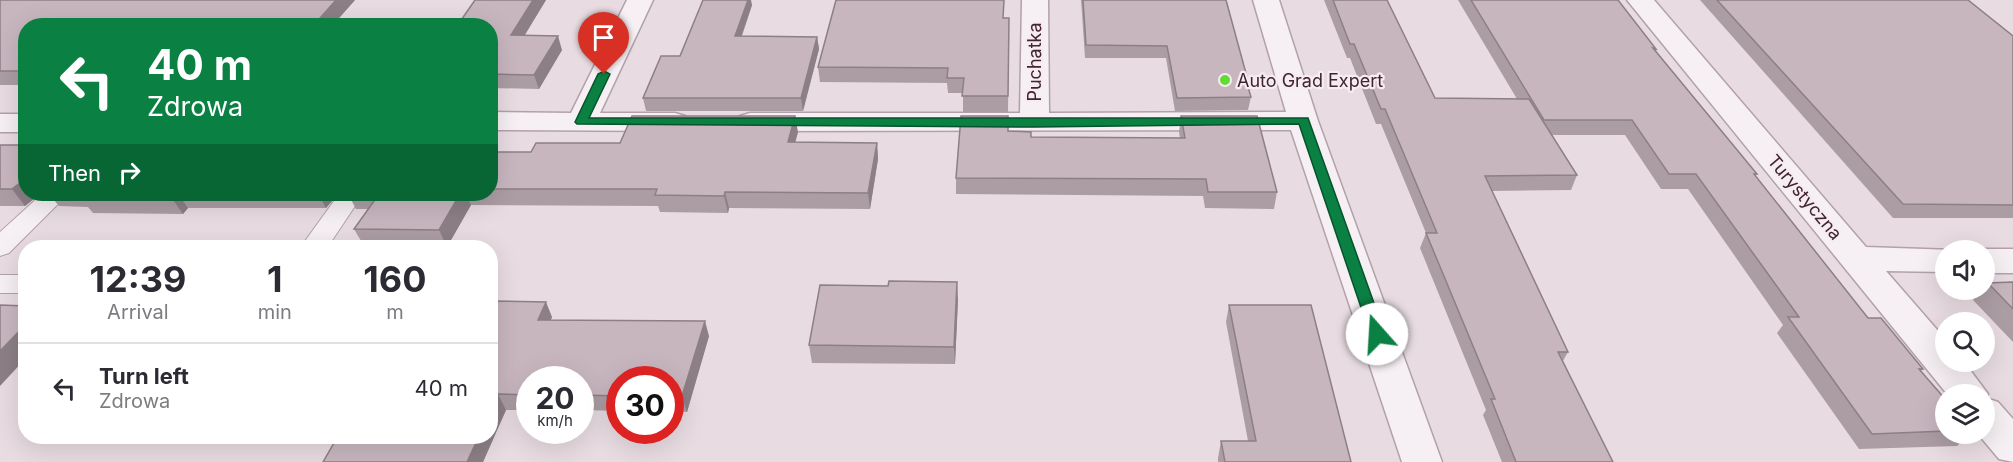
<!DOCTYPE html>
<style>
body{margin:0;font-family:Inter,sans-serif;background:#f2f2f3;color:#2b2b33;height:100vh;display:flex;flex-direction:column;font-size:22px;white-space:nowrap}
*{box-sizing:border-box;margin:0}
p{font-size:20px;color:#7c7c81}
.icon{flex:none;width:33px;height:33px;fill:none;stroke:currentColor;stroke-width:2;stroke-linecap:round;stroke-linejoin:round}
.map{position:relative;flex:1;overflow:hidden}
.side{position:absolute;left:18px;top:240px;width:480px;height:204px;display:flex;flex-direction:column;background:#fff;border-radius:24px;box-shadow:0 6px 24px #0002}
.side>*{flex:none}
.hud{position:absolute;left:18px;top:18px;width:480px;height:183px;border-radius:24px;box-shadow:0 6px 24px #0002;background:#0b8043;color:#fff;overflow:hidden}
.tools{position:absolute;left:1935px;top:240px;display:grid;gap:12px}
.tools a{display:grid;place-items:center;width:60px;height:60px;border-radius:50%;background:#fff;box-shadow:0 6px 24px #0002;font-size:30px}
.speed{position:absolute;left:516px;top:366px;display:flex;gap:12px;font-size:30px;font-weight:700;text-align:center}
.speed>*{display:grid;place-content:center;width:78px;height:78px;border-radius:50%;background:#fff;box-shadow:0 6px 24px #0002;line-height:1}
.speed small{font-size:15px;font-weight:400}
.speed .limit{border:9px solid #d22;background:#fff;color:#111}
.pin{position:absolute;display:grid;place-items:center;width:51px;height:51px;color:#fff;margin:-62px -26px;border-radius:50% 50% 50% 0;rotate:-45deg;box-shadow:0 0 6px #0007}
.pin .icon{rotate:45deg}
.me{position:absolute;width:66px;margin:-33px;rotate:341deg;stroke-linejoin:round;filter:drop-shadow(0 0 4px #0008)}
.turn{display:flex;align-items:center;gap:21px;height:126px;padding:0 30px;font-size:27px}
.turn .icon{width:78px;height:78px;stroke-width:2.5}
.turn b{display:block;font-size:42px;line-height:51px}
.then{display:flex;align-items:center;height:57px;padding:0 30px;background:#0003;gap:12px;font-size:22px}
.eta{display:flex;justify-content:space-evenly;align-items:center;height:102px;text-align:center}
.eta b{font-size:36px;font-weight:700;line-height:42px}
ul{padding:0;list-style:none}
li{display:flex;align-items:center;gap:18px;height:90px;padding:0 30px;border-top:2px solid #e1e1e2}
li div{flex:1}
li b{display:block;font-size:22px}
li em{font-style:normal}
.map>svg:first-child{display:block}
.lines{fill:none;stroke-linecap:round;stroke-linejoin:round}
.service-casing{stroke:#b2a1aa;stroke-width:2}
.minor-casing{stroke:#b2a1aa;stroke-width:3}
.service{fill:#f6eff3;fill-rule:evenodd}
.minor{fill:#f6eff3;fill-rule:evenodd}
.wall{fill:#ac9da4}
.shaded-wall{fill:#8c7f86}
.building{fill:#c8b6bf;stroke:#8c7f86;stroke-width:1.5}
.route{fill:#0b8043;stroke:#07532c;stroke-width:1.5}
.poi-dot{fill:#61dc32;stroke:#f6ecf1;stroke-width:2}
.labels{text-anchor:middle;dominant-baseline:central;stroke-width:4.5;stroke-linejoin:round;paint-order:stroke}
.street-label{font-size:18px;fill:#402432;stroke:#f6ecf1}
.poi-label{font-size:18px;fill:#402432;stroke:#f6ecf1;text-anchor:start}
</style>
<div class="map">
<svg width="2013" height="462" viewBox="0 0 2013 462">
<rect width="100%" height="100%" fill="#e8dce2"/>
<g class="lines">
<!-- service casing -->
<g class="service-casing">
<g id="service">
<polygon points="42,194 68,194 9,253 0,256 0,232"/>
<polygon points="339,194 363,194 327,248 300,248"/>
<rect x="0" y="275" width="26" height="18"/>
</g>
</g>
<!-- minor casing -->
<g class="minor-casing">
<g id="minor">
<polygon points="627,0 653,0 600,113 675,113 685,116 690,122 685,128 675,131 490,130 490,112 571,113"/>
<polygon points="1022,0 1048,0 1049,113 1286,112 1253,0 1279,0 1318,121 1442,462 1402,462 1291,130 750,131 740,128 735,122 740,116 750,113 1020,113"/>
<polygon points="1627,0 1654,0 1866,247 1954,250 1946,250 1946,272 1886,271 1946,340 1946,362 1964,362 1988,394 1986,398 1998,402 2013,419 2013,462 1999,459 1978,434 1984,434 1984,394 1947,394"/>
<rect x="0" y="114" width="26" height="18"/>
<polygon points="1984,249 2013,249 2013,273 1984,273 1984,250 1980,250"/>
</g>
</g>
<!-- service -->
<use href="#service" class="service"/>
<!-- minor -->
<use href="#minor" class="minor"/>
</g>
<!-- wall -->
<g class="wall">
<polygon points="0,0 355,0 332,26 26,26 26,85 0,85"/>
<polygon points="475,0 546,0 525,35 562,50 539,89 490,88 490,26"/>
<polygon points="1081,0 1226,0 1247,77 1247,82 1251,97 1248,110 1175,111 1166,58 1085,58"/>
<polygon points="1324,0 1387,0 1435,98 1517,99 1458,0 1618,0 1656,49 1655,50 1757,174 1755,177 1868,318 1923,369 1921,371 1946,400 1946,434 1969,434 1957,446 1859,449 1777,333 1783,325 1688,189 1661,189 1625,135 1552,135 1577,175 1571,190 1492,191 1568,352 1563,361 1613,462 1502,462 1483,415 1486,410 1420,248 1426,233 1381,124 1376,124 1350,58 1347,58"/>
<polygon points="1700,0 1968,0 2013,36 2013,218 1893,218"/>
<polygon points="752,5 742,36 817,37 819,49 803,111 646,111 643,98 680,56"/>
<polygon points="1004,18 1009,18 1008,112 963,112 963,93 948,93 947,83 820,82 818,67"/>
<polygon points="1181,116 1277,192 1274,209 1205,208 1203,196 956,194 956,178 1008,131 1031,137 1180,138 1179,132"/>
<polygon points="798,132 795,142 877,143 878,159 870,209 729,208 728,213 660,212 658,206 471,205 447,247 364,246 354,229 369,209 356,209 348,194 490,194 490,152 531,152 620,143"/>
<polygon points="0,145 26,194 40,194 25,206 0,206"/>
<polygon points="49,194 338,194 326,208 188,208 183,214 93,213 88,207 59,206"/>
<polygon points="2013,282 2013,342 1973,300 1982,290 1984,290 1984,287 1988,283"/>
<polygon points="958,299 955,364 812,363 809,345"/>
<polygon points="490,301 552,317 551,320 709,336 687,412 670,411 670,380 620,380 620,411 580,410 580,380 530,380 530,410 506,410 483,462 323,462 490,436"/>
<polygon points="1229,305 1351,462 1218,462 1218,458 1221,441 1248,441 1226,322"/>
</g>
<!-- shaded-wall -->
<g class="shaded-wall">
<polygon points="336,0 355,0 332,26 313,26"/>
<polygon points="533,0 546,0 516,49 511,35"/>
<polygon points="748,0 751,0 752,5 737,49 735,36"/>
<polygon points="558,36 562,50 539,89 534,75"/>
<polygon points="817,37 819,49 803,111 801,98"/>
<polygon points="795,116 798,132 791,158 788,142"/>
<polygon points="877,143 878,159 870,209 868,193"/>
<polygon points="26,178 26,194 40,194 25,206 12,189"/>
<polygon points="725,192 729,208 728,213 724,196"/>
<polygon points="174,194 178,194 188,208 183,214 171,197"/>
<polygon points="318,194 338,194 326,208"/>
<polygon points="460,194 466,194 471,205 447,247 439,230"/>
<polygon points="957,282 958,299 955,364 954,347"/>
<polygon points="546,302 552,317 544,335 538,320"/>
<polygon points="705,321 709,336 687,412 682,396"/>
<polygon points="26,324 26,358 0,386 0,351"/>
<polygon points="498,394 506,410 483,462 467,462 479,436 490,436 490,411"/>
</g>
<!-- building -->
<g class="building">
<polygon points="0,0 336,0 313,26 26,26 26,71 0,71"/>
<polygon points="475,0 533,0 511,35 558,36 534,75 490,74 490,26 457,26"/>
<polygon points="703,0 748,0 735,36 817,37 801,98 643,98 661,56 680,56"/>
<polygon points="836,0 1004,0 1003,18 1009,18 1008,96 962,96 964,78 947,78 948,68 818,67"/>
<polygon points="1083,0 1226,0 1247,77 1245,77 1251,97 1177,98 1167,46 1086,45"/>
<polygon points="1333,0 1387,0 1435,98 1529,99 1577,175 1485,176 1568,352 1558,352 1613,462 1516,462 1491,399 1495,399 1426,233 1437,233 1385,109 1381,109 1354,44 1350,44"/>
<polygon points="1471,0 1618,0 1656,49 1653,48 1757,174 1754,174 1868,318 1881,318 1923,369 1919,369 1946,400 1946,431 1872,434 1788,317 1799,317 1696,174 1669,174 1632,120 1544,120"/>
<polygon points="1717,0 1968,0 2013,36 2013,205 1903,204"/>
<polygon points="632,116 795,116 788,142 877,143 868,193 725,192 724,196 655,195 657,189 490,189 490,152 531,152 536,143 620,143"/>
<polygon points="961,116 1008,116 1008,131 1031,132 1031,137 1185,138 1181,116 1257,116 1277,192 1208,192 1206,179 956,178"/>
<polygon points="0,145 26,145 26,178 12,189 0,189"/>
<polygon points="83,194 174,194 171,197 80,196"/>
<polygon points="379,194 460,194 439,230 354,229"/>
<polygon points="889,281 957,282 954,347 809,345 820,285 888,286"/>
<polygon points="2013,282 2013,309 1988,283"/>
<polygon points="490,301 546,302 538,320 705,321 682,396 670,396 670,380 620,380 620,396 580,395 580,380 530,380 530,395 498,394 490,411"/>
<polygon points="0,305 26,306 26,324 0,351"/>
<polygon points="1229,305 1311,305 1351,462 1225,462 1221,441 1256,441"/>
<polygon points="338,436 479,436 467,462 323,462"/>
</g>
<!-- route -->
<polygon class="route" points="604,71 610,74 589,118 1308,118 1385,334 1377,340 1370,334 1299,124 1034,127 577,124 575,122 598,74"/>
<!-- markers -->
<circle class="poi-dot" cx="1225" cy="80" r="6"/>
<g class="labels">
<!-- street labels -->
<g class="street-label">
<text transform="translate(1034 62) rotate(-90)">Puchatka</text>
<text transform="translate(1805 197) rotate(50)">Turystyczna</text>
</g>
<!-- poi labels -->
<g class="poi-label">
<text x="1237" y="80">Auto Grad Expert</text>
</g>
</g>
</svg>
<div class="tools">
<a><svg class="icon" aria-label="sound" viewBox="0 0 24 24"><path d="M4 9h4l5-4v14l-5-4H4zM17 9q2 3 0 6"/></svg></a>
<a><svg class="icon" aria-label="search" viewBox="0 0 24 24"><circle cx="10" cy="10" r="6"/><path d="M15 15l6 6"/></svg></a>
<a><svg class="icon" aria-label="layers" viewBox="0 0 24 24"><path d="M12 4l9 5-9 5-9-5zM3 14l9 5 9-5"/></svg></a>
</div>
<div class="speed"><div>20<small>km/h</small></div><div class="limit">30</div></div>
<div class="pin" style="left:604px;top:74px;background:#d93025"><svg class="icon" aria-label="arrive" viewBox="0 0 24 24"><path d="M6 21V4h12l-3 4 3 4H6"/></svg></div>
<svg class="me" style="left:1377px;top:334px" viewBox="-20 -20 40 40"><circle r="19" fill="#fff"/><path d="M0-13L10 11 0 6-10 11z" fill="#0b8043"/></svg>
<div class="hud">
<div class="turn"><svg class="icon" aria-label="left" viewBox="0 0 24 24"><path d="M17 20v-9H6M10 6l-5 5 5 5"/></svg><div><b>40 m</b>Zdrowa</div></div>
<div class="then">Then<svg class="icon" aria-label="right" viewBox="0 0 24 24"><path d="M7 20v-9h11M14 6l5 5-5 5"/></svg></div>
</div>
<section class="side">
<div class="eta">
<div><b>12:39</b><p>Arrival</p></div>
<div><b>1</b><p>min</p></div>
<div><b>160</b><p>m</p></div>
</div>
<ul>
<li><svg class="icon" aria-label="left" viewBox="0 0 24 24"><path d="M17 20v-9H6M10 6l-5 5 5 5"/></svg><div><b>Turn left</b><p>Zdrowa</p></div><em>40 m</em></li>
</ul>
</section>
</div>
